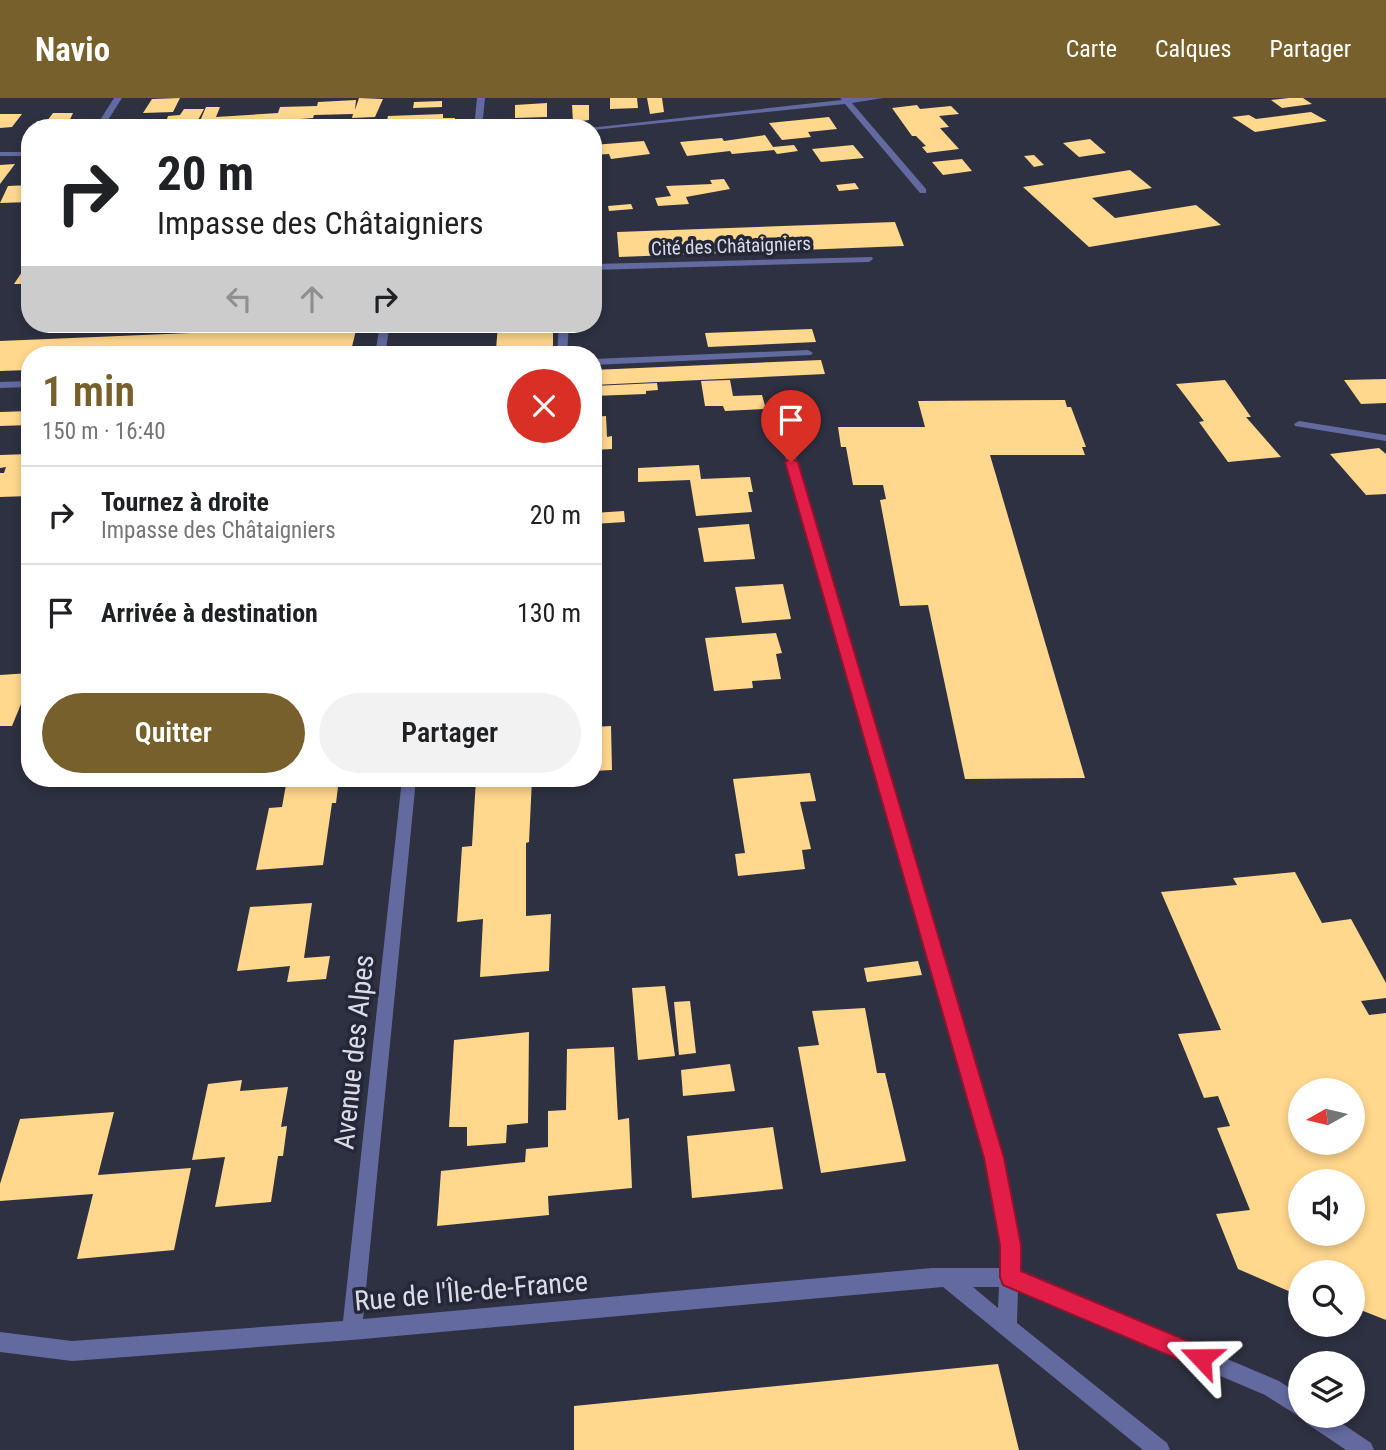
<!DOCTYPE html>
<html lang="fr">
<meta charset="utf-8">
<style>
body{margin:0;font-family:"Roboto Condensed",sans-serif;background:#f2f2f2;color:#202124;height:100vh;display:flex;flex-direction:column;font-size:26px;white-space:nowrap}
*{box-sizing:border-box;margin:0}
p{font-size:23px;color:#757577}
.icon{flex:none;width:38px;height:38px;fill:none;stroke:currentColor;stroke-width:2;stroke-linecap:round;stroke-linejoin:round}
.map{position:relative;flex:1;overflow:hidden}
.sheet{position:absolute;left:21px;top:248px;width:581px;height:441px;display:flex;flex-direction:column;background:#fff;border-radius:28px;box-shadow:0 4px 10px #0003}
.sheet>*{flex:none}
.top-card{position:absolute;left:21px;top:21px;width:581px;height:214px;border-radius:28px;box-shadow:0 4px 10px #0003;background:#fff;color:#202124;overflow:hidden}
.needle{width:46px;rotate:262deg}
.controls{position:absolute;left:1288px;top:980px;display:grid;gap:14px}
.controls a{display:grid;place-items:center;width:77px;height:77px;border-radius:50%;background:#fff;box-shadow:0 4px 10px #0003;font-size:35px}
.pin{position:absolute;display:grid;place-items:center;width:60px;height:60px;color:#fff;margin:-72px -30px;border-radius:50% 50% 50% 0;rotate:-45deg;box-shadow:0 0 7px #0007}
.pin .icon{rotate:45deg}
.me{position:absolute;width:77px;margin:-38px;rotate:293deg;stroke-linejoin:round;filter:drop-shadow(0 0 5px #0008)}
.turn{display:flex;align-items:center;gap:24px;height:147px;padding:0 21px;font-size:32px}
.turn .icon{width:91px;height:91px;stroke-width:2.5}
.turn b{display:block;font-size:49px;line-height:60px}
.lanes{display:flex;align-items:center;height:66px;padding:0 21px;background:#0003;justify-content:center;gap:35px;direction:ltr}
.lanes .off{opacity:.35}
.round{display:grid;place-items:center;flex:none;width:74px;height:74px;border-radius:37px;background:#f2f2f2}
.headline{display:flex;align-items:center;justify-content:space-between;height:119px;padding:0 21px}
h1{font-size:42px;font-weight:600;line-height:52px;color:#78602c}
.primary-button{display:flex;gap:14px;margin-top:auto;padding:14px 21px}
.primary-button a{flex:1;height:80px;border-radius:42px;background:#78602c;color:#fff;font-size:28px;font-weight:600;line-height:80px;text-align:center}
.primary-button a+a{background:#f2f2f2;color:#202124}
ul{padding:0;list-style:none}
li{display:flex;align-items:center;gap:21px;height:98px;padding:0 21px;border-top:2px solid #e0e0e0}
li div{flex:1}
li b{display:block;font-size:26px}
li em{font-style:normal}
header{display:flex;align-items:center;gap:42px;box-sizing:border-box;height:98px;padding:0 35px;background:#78602c;color:#fff}
header strong{font-size:33px}
nav{display:flex;gap:38px;margin-inline-start:auto;font-size:24px}
.map>svg:first-child{display:block}
.building{fill:#ffd78d;fill-rule:evenodd}
.lines{fill:none;stroke-linecap:round;stroke-linejoin:round}
.lane{fill:#626aa0;fill-rule:evenodd}
.street{fill:#626aa0;fill-rule:evenodd}
.route{fill:#e11d48;stroke:#92132f;stroke-width:2}
.labels{text-anchor:middle;dominant-baseline:central;stroke-width:7;stroke-linejoin:round;paint-order:stroke}
.far-street-label{font-size:19px;fill:#dadce7;stroke:#242737}
.near-street-label{font-size:28px;fill:#dadce7;stroke:#242737}
</style>
<header>
<strong>Navio</strong>
<nav><a>Carte</a><a>Calques</a><a>Partager</a></nav>
</header>
<div class="map">
<svg width="1386" height="1352" viewBox="0 0 1386 1352">
<rect width="100%" height="100%" fill="#2e3141"/>
<!-- building -->
<g class="building">
<polygon points="180,0 173,14 143,15 152,1"/>
<polygon points="359,0 383,1 375,19 352,20 353,16 314,17 313,20 275,23 272,30 197,30 206,9 220,9 216,19 278,15 280,9 317,8 318,4 356,2 355,12"/>
<polygon points="610,0 637,0 638,10 610,11"/>
<polygon points="647,0 662,0 664,14 650,16"/>
<polygon points="1289,0 1303,0 1312,6 1282,10 1271,2"/>
<polygon points="442,3 442,9 413,10 414,4"/>
<polygon points="547,5 547,19 515,20 515,7"/>
<polygon points="572,7 589,7 589,22 573,24"/>
<polygon points="917,7 920,11 951,8 959,16 939,18 949,29 940,30 959,51 927,55 922,49 926,48 916,38 912,38 892,10"/>
<polygon points="184,11 204,11 198,22 166,24 168,18 180,17"/>
<polygon points="1311,14 1327,23 1255,34 1232,19 1249,17 1256,21"/>
<polygon points="53,15 73,15 66,30 32,30 37,23 47,23"/>
<polygon points="0,16 22,16 12,29 0,30"/>
<polygon points="443,16 443,20 455,20 454,28 385,30 388,18"/>
<polygon points="829,19 837,31 808,34 811,39 782,42 769,25"/>
<polygon points="137,22 166,22 161,30 132,30"/>
<polygon points="765,37 773,49 794,47 798,53 777,56 774,52 732,56 730,53 687,58 680,44 722,40 724,43"/>
<polygon points="1090,41 1106,55 1079,59 1063,45"/>
<polygon points="644,43 650,56 611,61 609,56 593,57 593,47"/>
<polygon points="853,47 864,60 821,64 812,51"/>
<polygon points="1034,57 1044,67 1034,69 1024,58"/>
<polygon points="962,61 972,73 943,77 932,64"/>
<polygon points="15,66 0,86 0,67"/>
<polygon points="1130,72 1152,90 1092,100 1115,120 1196,107 1221,127 1089,149 1023,89"/>
<polygon points="724,81 730,91 686,99 689,106 658,108 655,100 671,98 666,88 712,86 710,82"/>
<polygon points="855,85 859,91 839,93 836,87"/>
<polygon points="30,87 30,104 0,105 8,88"/>
<polygon points="631,106 633,111 609,113 608,108"/>
<polygon points="895,124 904,148 619,159 617,134"/>
<polygon points="22,174 30,174 30,186 14,186"/>
<polygon points="498,226 553,226 553,250 496,252"/>
<polygon points="357,228 350,257 30,257 30,272 0,273 0,243"/>
<polygon points="812,231 816,244 708,249 705,235"/>
<polygon points="821,262 825,276 593,287 593,272"/>
<polygon points="1386,281 1386,305 1361,306 1344,282"/>
<polygon points="730,282 733,298 762,297 766,311 725,313 723,308 705,308 701,283"/>
<polygon points="1225,282 1251,319 1246,319 1281,359 1228,364 1199,324 1204,323 1176,286"/>
<polygon points="657,285 658,292 646,293 646,296 593,298 593,288"/>
<polygon points="1065,302 1067,309 1071,309 1086,349 1082,349 1085,357 990,357 1085,680 965,681 928,507 900,508 880,402 886,401 883,387 853,387 846,349 841,349 838,329 925,329 918,303"/>
<polygon points="30,313 30,327 0,328 0,314"/>
<polygon points="606,318 607,339 612,338 612,351 593,352 593,319"/>
<polygon points="1379,350 1386,356 1386,396 1366,397 1330,356"/>
<polygon points="30,356 30,398 0,399 0,375 4,375 6,369 0,370 0,357"/>
<polygon points="699,367 701,381 750,379 753,394 748,394 752,414 696,418 690,382 638,384 638,370"/>
<polygon points="624,413 625,424 593,426 593,415"/>
<polygon points="749,426 755,461 704,464 698,430"/>
<polygon points="783,486 791,521 742,525 735,489"/>
<polygon points="776,535 782,555 776,556 781,581 752,583 753,590 714,593 705,540"/>
<polygon points="30,575 30,584 12,628 0,628 0,577"/>
<polygon points="611,628 612,672 593,673 593,629"/>
<polygon points="810,675 816,703 800,704 811,751 802,752 805,771 738,778 735,756 745,755 733,681"/>
<polygon points="287,681 339,681 336,705 332,705 323,767 256,772 269,710 282,709"/>
<polygon points="476,681 532,681 529,744 526,745 526,818 551,816 549,873 480,879 483,821 457,824 462,749 472,748"/>
<path d="M1295 774 1322 825 1351 821 1386 885V900L1361 903 1369 917 1386 915V1222L1353 1209V1174H1300V1198L1238 1171 1216 1116 1250 1112 1217 1030 1230 1028 1218 998 1204 1000 1178 936 1221 932 1161 794 1237 787 1233 780ZM1300 992H1353V1045H1300ZM1300 1083H1353V1136H1300Z"/>
<polygon points="312,805 304,860 330,858 326,881 287,884 290,868 237,873 250,809"/>
<polygon points="918,863 922,877 867,884 864,870"/>
<polygon points="665,888 675,958 638,962 632,890"/>
<polygon points="690,903 696,955 679,957 674,904"/>
<polygon points="865,910 877,975 885,975 906,1063 821,1075 798,949 819,947 812,913"/>
<polygon points="529,934 528,1025 507,1027 506,1045 467,1048 467,1029 449,1029 454,942"/>
<polygon points="614,949 618,1022 629,1020 632,1090 548,1098 549,1117 437,1128 441,1073 525,1064 526,1051 548,1049 548,1013 566,1012 567,951"/>
<polygon points="730,966 735,993 683,998 681,972"/>
<polygon points="242,982 240,993 288,989 281,1029 287,1028 283,1058 278,1058 271,1104 215,1109 225,1059 192,1062 208,986"/>
<polygon points="114,1014 98,1077 191,1070 174,1152 77,1161 93,1096 0,1103 0,1086 20,1021"/>
<polygon points="773,1029 783,1091 692,1100 687,1038"/>
<polygon points="998,1266 1019,1352 574,1352 574,1308"/>
</g>
<g class="lines">
<!-- lane -->
<g class="lane">
<polygon points="872,159 873,161 869,164 593,172 593,166"/>
<polygon points="380,226 390,226 385,257 375,257"/>
<polygon points="559,226 569,226 567,257 557,257"/>
<polygon points="808,252 813,255 811,257 593,267 593,261"/>
<polygon points="30,283 30,289 0,290 0,284"/>
</g>
<!-- street -->
<g class="street">
<polygon points="114,0 122,0 103,30 95,30"/>
<polygon points="477,0 485,0 482,30 474,30"/>
<polygon points="840,0 883,0 852,5 926,91 926,95 920,95 845,6 593,32 593,30 589,30 842,2"/>
<rect x="0" y="54" width="30" height="4"/>
<polygon points="1299,323 1386,337 1386,343 1295,328 1294,326"/>
<path d="M784 334 789 337 1003 1060 1020 1147 1019 1173 1279 1283 1300 1297V1318H1331L1371 1345 1374 1352H1346L1306 1325 1303 1318 1300 1319 1265 1297 1018 1192 1017 1225 1167 1345 1170 1352H1143L943 1189 352 1242 72 1263 0 1254V1234L72 1243 343 1223 402 681H416L363 1221 932 1170H1000L1002 1147 985 1060 779 337ZM973 1189H999L998 1210Z"/>
</g>
</g>
<!-- route -->
<polygon class="route" points="791,360 798,364 1004,1060 1021,1147 1021,1173 1209,1252 1212,1260 1209,1268 1201,1271 1003,1187 1000,1179 1000,1147 984,1060 785,364"/>
<g class="labels">
<!-- far-street labels -->
<g class="far-street-label">
<text transform="translate(731 148) rotate(-2)">Cité des Châtaigniers</text>
</g>
<!-- near-street labels -->
<g class="near-street-label">
<text transform="translate(354 954) rotate(-84)">Avenue des Alpes</text>
<text transform="translate(471 1193) rotate(-5)">Rue de l'Île-de-France</text>
</g>
</g>
</svg>
<div class="controls">
<a><svg class="needle" viewBox="-14 -14 28 28"><path d="M0-13l5 13h-10z" fill="#e53935"/><path d="M0 13l5-13h-10z" fill="#757577"/></svg></a>
<a><svg class="icon" aria-label="sound" viewBox="0 0 24 24"><path d="M4 9h4l5-4v14l-5-4H4zM17 9q2 3 0 6"/></svg></a>
<a><svg class="icon" aria-label="search" viewBox="0 0 24 24"><circle cx="10" cy="10" r="6"/><path d="M15 15l6 6"/></svg></a>
<a><svg class="icon" aria-label="layers" viewBox="0 0 24 24"><path d="M12 4l9 5-9 5-9-5zM3 14l9 5 9-5"/></svg></a>
</div>
<div class="pin" style="left:791px;top:364px;background:#d93025"><svg class="icon" aria-label="arrive" viewBox="0 0 24 24"><path d="M6 21V4h12l-3 4 3 4H6"/></svg></div>
<svg class="me" style="left:1201px;top:1260px" viewBox="-20 -20 40 40"><path d="M0-17L14 15 0 8-14 15z" fill="#e11d48" stroke="#fff" stroke-width="4"/></svg>
<div class="top-card">
<div class="turn"><svg class="icon" aria-label="right" viewBox="0 0 24 24"><path d="M7 20v-9h11M14 6l5 5-5 5"/></svg><div><b>20 m</b>Impasse des Châtaigniers</div></div>
<div class="lanes"><svg class="icon off" aria-label="left" viewBox="0 0 24 24"><path d="M17 20v-9H6M10 6l-5 5 5 5"/></svg><svg class="icon off" aria-label="ahead" viewBox="0 0 24 24"><path d="M12 20V5M6 11l6-6 6 6"/></svg><svg class="icon" aria-label="right" viewBox="0 0 24 24"><path d="M7 20v-9h11M14 6l5 5-5 5"/></svg></div>
</div>
<section class="sheet">
<div class="headline"><div><h1>1 min</h1><p>150 m · 16:40</p></div><a class="round" style="background:#d93025;color:#fff"><svg class="icon" aria-label="close" viewBox="0 0 24 24"><path d="M6 6l12 12M18 6L6 18"/></svg></a></div>
<ul>
<li><svg class="icon" aria-label="right" viewBox="0 0 24 24"><path d="M7 20v-9h11M14 6l5 5-5 5"/></svg><div><b>Tournez à droite</b><p>Impasse des Châtaigniers</p></div><em>20 m</em></li>
<li><svg class="icon" aria-label="arrive" viewBox="0 0 24 24"><path d="M6 21V4h12l-3 4 3 4H6"/></svg><div><b>Arrivée à destination</b></div><em>130 m</em></li>
</ul>
<div class="primary-button"><a>Quitter</a><a>Partager</a></div>
</section>
</div>
